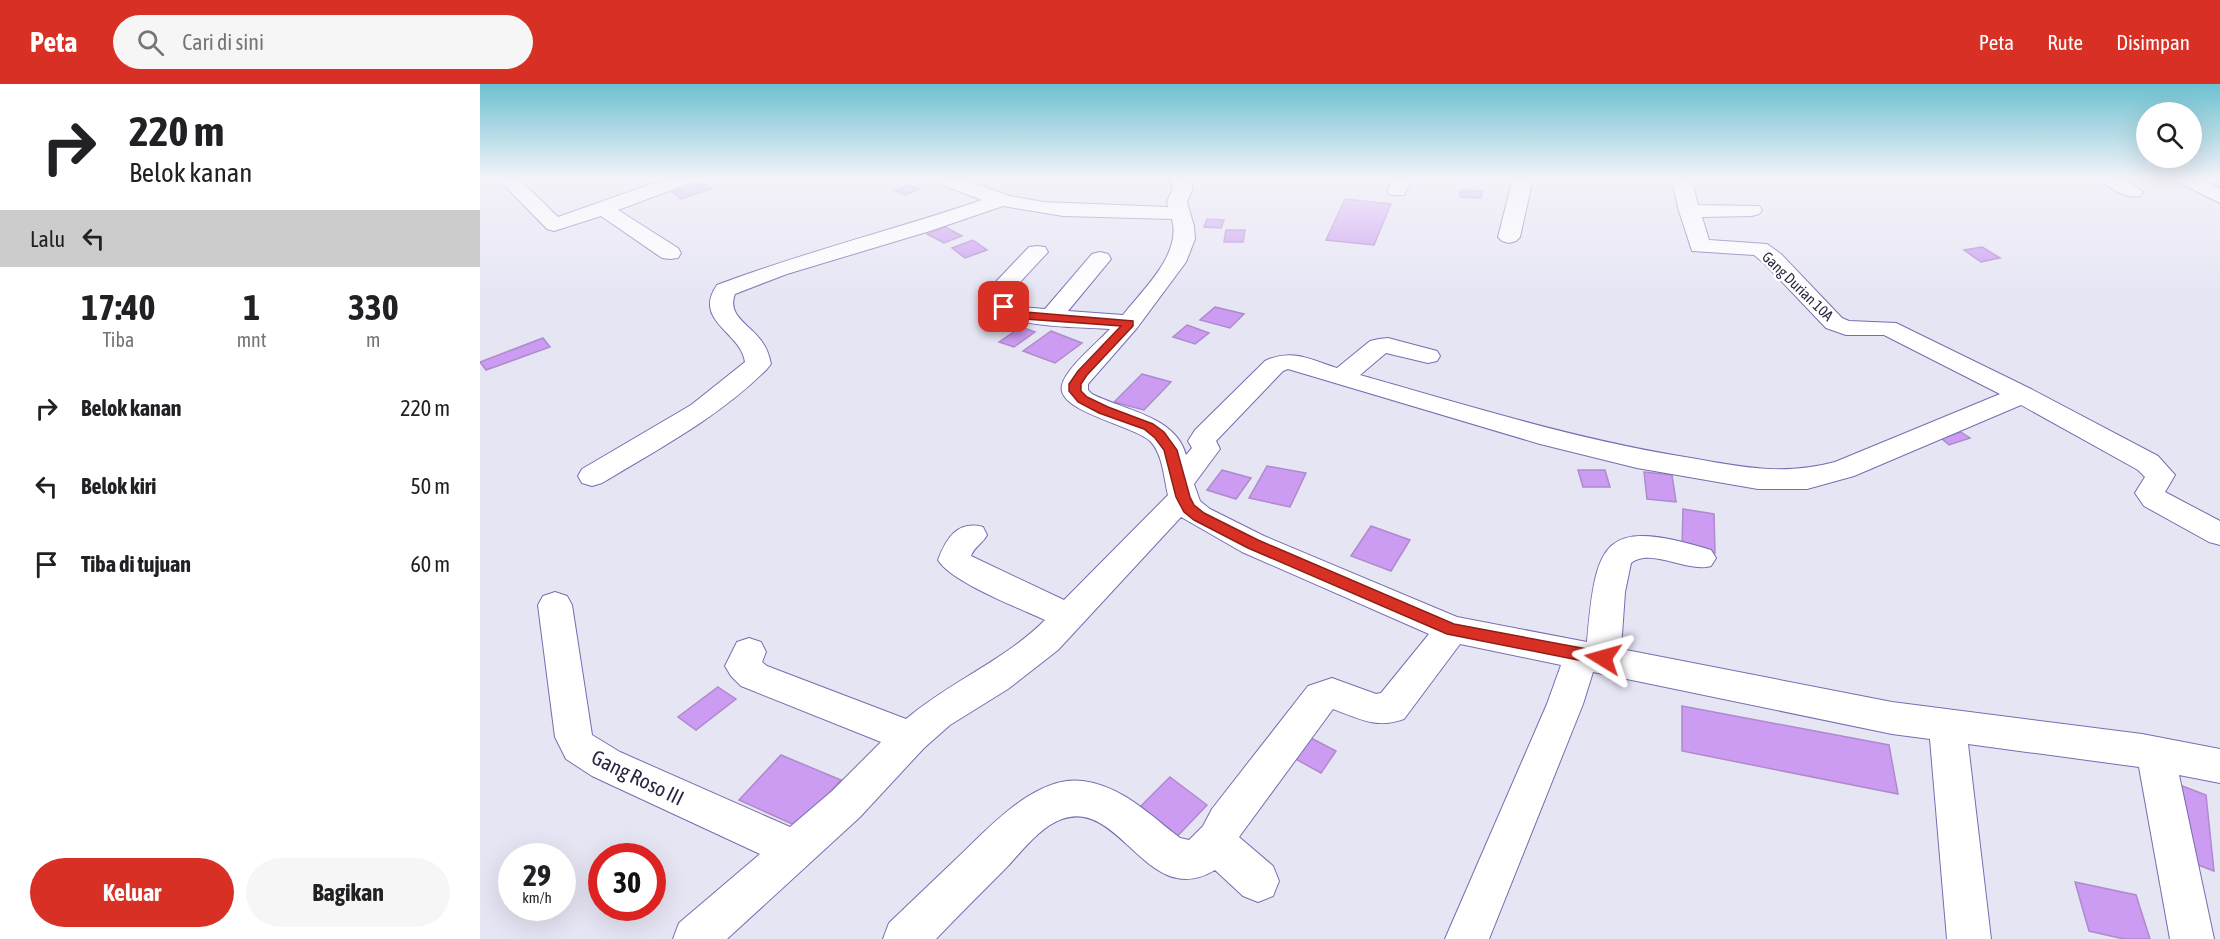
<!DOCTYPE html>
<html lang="id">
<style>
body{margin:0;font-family:"Asap Condensed",sans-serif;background:#f6f6f6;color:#202124;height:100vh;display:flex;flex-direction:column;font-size:22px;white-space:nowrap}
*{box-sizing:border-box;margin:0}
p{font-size:20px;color:#757577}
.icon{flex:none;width:33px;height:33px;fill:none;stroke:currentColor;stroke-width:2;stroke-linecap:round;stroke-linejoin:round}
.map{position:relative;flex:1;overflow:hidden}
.panel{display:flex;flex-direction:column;background:#fff;width:480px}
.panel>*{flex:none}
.banner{background:#fff;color:#202124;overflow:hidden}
.buttons{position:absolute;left:1656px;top:18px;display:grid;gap:12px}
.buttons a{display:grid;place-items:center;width:66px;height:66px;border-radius:50%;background:#fff;box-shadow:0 6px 24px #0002;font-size:30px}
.speed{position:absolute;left:18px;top:759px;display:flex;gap:12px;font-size:30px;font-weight:700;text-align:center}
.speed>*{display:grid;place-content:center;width:78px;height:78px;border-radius:50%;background:#fff;box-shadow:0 6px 24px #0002;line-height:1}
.speed small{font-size:15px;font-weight:400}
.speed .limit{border:9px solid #d22;background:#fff;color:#111}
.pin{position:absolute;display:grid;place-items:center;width:51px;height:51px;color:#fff;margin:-26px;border-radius:12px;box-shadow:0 3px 9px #0006}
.me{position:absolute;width:66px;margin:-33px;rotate:278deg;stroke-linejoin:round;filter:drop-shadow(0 0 4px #0008)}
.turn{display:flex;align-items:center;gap:21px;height:126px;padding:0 30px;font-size:27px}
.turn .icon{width:78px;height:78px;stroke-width:2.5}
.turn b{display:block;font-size:42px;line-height:51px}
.then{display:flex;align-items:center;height:57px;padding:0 30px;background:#0003;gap:12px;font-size:22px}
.eta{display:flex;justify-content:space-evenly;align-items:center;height:102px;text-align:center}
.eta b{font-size:36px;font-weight:700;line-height:42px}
.primary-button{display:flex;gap:12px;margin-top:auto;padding:12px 30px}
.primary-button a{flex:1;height:69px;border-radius:36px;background:#d93025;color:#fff;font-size:24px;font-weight:700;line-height:69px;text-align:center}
.primary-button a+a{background:#f6f6f6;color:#202124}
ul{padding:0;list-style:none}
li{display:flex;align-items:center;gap:18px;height:78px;padding:0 30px}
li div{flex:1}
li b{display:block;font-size:22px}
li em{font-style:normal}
header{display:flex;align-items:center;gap:36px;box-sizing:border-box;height:84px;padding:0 30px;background:#d93025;color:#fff}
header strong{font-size:28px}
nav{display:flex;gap:33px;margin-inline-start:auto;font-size:21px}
.search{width:420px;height:54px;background:#f6f6f6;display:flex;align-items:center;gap:15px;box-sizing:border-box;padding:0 21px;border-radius:33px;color:#757577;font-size:22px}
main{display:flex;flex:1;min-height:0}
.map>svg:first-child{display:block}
.building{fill:#cb9cf1;stroke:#af8acc;stroke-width:1.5}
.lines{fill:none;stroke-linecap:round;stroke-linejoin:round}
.minor-casing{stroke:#776db1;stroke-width:2}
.minor{fill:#fff;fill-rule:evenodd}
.route{fill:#d93025;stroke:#8d1f18;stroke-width:1.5}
.labels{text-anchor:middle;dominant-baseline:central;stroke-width:5;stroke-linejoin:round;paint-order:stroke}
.far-street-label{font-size:15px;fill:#2a2642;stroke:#fff}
.near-street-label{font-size:21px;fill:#2a2642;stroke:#fff}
</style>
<header>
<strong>Peta</strong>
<div class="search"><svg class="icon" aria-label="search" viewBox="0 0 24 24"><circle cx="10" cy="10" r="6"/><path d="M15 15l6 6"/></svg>Cari di sini</div>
<nav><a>Peta</a><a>Rute</a><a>Disimpan</a></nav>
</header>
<main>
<section class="panel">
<div class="banner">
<div class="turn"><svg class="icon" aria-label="right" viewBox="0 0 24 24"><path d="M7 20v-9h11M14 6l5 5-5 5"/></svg><div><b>220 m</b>Belok kanan</div></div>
<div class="then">Lalu<svg class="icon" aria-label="left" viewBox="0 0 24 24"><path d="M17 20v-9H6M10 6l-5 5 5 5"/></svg></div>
</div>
<div class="eta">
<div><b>17:40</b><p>Tiba</p></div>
<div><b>1</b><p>mnt</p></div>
<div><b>330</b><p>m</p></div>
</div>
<ul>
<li><svg class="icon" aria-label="right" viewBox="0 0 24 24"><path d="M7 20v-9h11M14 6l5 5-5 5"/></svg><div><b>Belok kanan</b></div><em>220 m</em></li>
<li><svg class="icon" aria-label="left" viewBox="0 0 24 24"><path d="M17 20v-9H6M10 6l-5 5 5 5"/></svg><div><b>Belok kiri</b></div><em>50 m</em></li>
<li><svg class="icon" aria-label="arrive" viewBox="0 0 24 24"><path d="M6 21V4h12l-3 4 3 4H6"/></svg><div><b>Tiba di tujuan</b></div><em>60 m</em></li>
</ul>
<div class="primary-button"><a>Keluar</a><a>Bagikan</a></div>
</section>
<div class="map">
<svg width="1740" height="855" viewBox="0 0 1740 855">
<rect width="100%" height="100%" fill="#e6e5f4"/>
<!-- building -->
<g class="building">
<polygon points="223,99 231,105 201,115 192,108"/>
<polygon points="429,101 439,105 426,111 415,107"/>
<polygon points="980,106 1002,107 1001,114 980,113"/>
<polygon points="865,115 911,120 894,161 846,156"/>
<polygon points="727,135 744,136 741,144 724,143"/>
<polygon points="465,143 482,152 464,159 447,150"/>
<polygon points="746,146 765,146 763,158 744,158"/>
<polygon points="493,156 507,166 485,174 472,164"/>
<polygon points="1502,163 1520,174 1501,178 1484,166"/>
<polygon points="735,223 764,230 750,244 720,236"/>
<polygon points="707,241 729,249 715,260 693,253"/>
<polygon points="541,243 555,248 534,263 519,258"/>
<polygon points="571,247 602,259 575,279 543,267"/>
<polygon points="63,254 70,263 6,286 0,278"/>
<polygon points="662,290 691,298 664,326 634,318"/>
<polygon points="1481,348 1490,354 1469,361 1461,354"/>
<polygon points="787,382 826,389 810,423 769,414"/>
<polygon points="742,386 771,394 756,415 727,406"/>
<polygon points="1098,386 1125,386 1130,403 1103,403"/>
<polygon points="1164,388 1192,391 1196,418 1167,415"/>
<polygon points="1203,425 1234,430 1235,469 1202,463"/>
<polygon points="891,442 930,456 911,487 871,472"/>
<polygon points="238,603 256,615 216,646 198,633"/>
<polygon points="1202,622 1409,661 1418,710 1202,667"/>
<polygon points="827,652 856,667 841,689 812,673"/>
<polygon points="301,671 361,696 319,743 259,716"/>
<polygon points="690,693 727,721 689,761 652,731"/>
<polygon points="1692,698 1726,711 1734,787 1697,773"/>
<polygon points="1595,798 1656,811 1670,855 1644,855 1609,847"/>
</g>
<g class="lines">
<!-- minor casing -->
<g class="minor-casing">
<g id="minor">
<polygon points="17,94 38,94 78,133 188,94 216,94 213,98 138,126 198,164 201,169 198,174 190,175 182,174 121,132 74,147 67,145"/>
<path d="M451 94H479L530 112 563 118 688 123 687 118 693 104 688 94H708L713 104 707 118 714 142 715 155 706 178 657 244 608 300V306L612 310C643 326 696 332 706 371L712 364 708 357 715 346 785 277C812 264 831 276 857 284L890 257 899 255 908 254 957 267 960 272 957 277 948 279 906 269 880 291C989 322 1098 356 1211 374 1262 383 1303 392 1355 378L1520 310 1404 251H1366L1346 244 1285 180 1274 171 1212 167 1199 127 1191 94H1211L1218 121 1279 122 1282 126 1279 130 1272 132 1222 133 1229 156 1287 160 1301 170 1362 234 1369 237 1416 239 1551 305 1678 372 1695 391 1685 408 1740 437V461L1729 458 1664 422 1655 409 1665 393 1658 386 1541 321 1374 392 1327 405H1278L1157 384 1060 360 808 285 803 287 736 357 740 365 714 400 720 417 730 425 784 452 977 533 1107 558C1116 456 1123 433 1231 466L1236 474 1231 482C1207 489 1171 463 1151 479L1145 508 1141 565 1412 618 1662 650 1740 665V699L1699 691 1734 855H1690L1659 683 1488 660 1511 855H1467L1450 655 1412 650 1113 588 1103 620 1009 855H965L1067 620 1081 581 980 560 924 635C896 645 880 635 853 625L759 753 793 782 799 797 793 812 778 818 763 812 735 786C667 827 641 714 582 735 561 742 542 767 527 783 503 807 479 831 456 855H403L409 839C431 818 453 797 475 776 506 747 555 690 603 697 642 702 670 731 700 754L709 756 723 742 732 725 828 602 852 594 896 610 901 609 949 550 762 468 701 433 578 566 528 605 470 641 444 664 380 733 247 855H193L199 839 280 770 112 692 86 675 75 653 58 521 63 512 75 508 87 512 92 521 112 651 140 668 310 743 352 707 401 658 261 602 251 592 245 582 257 558 269 554 281 558 286 568 282 578 287 582 426 635C469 598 524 577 565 536 539 524 471 498 458 476 466 455 477 436 503 443L507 451C503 459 494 463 491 472L584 516 688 411C684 395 683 371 671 358 657 342 575 328 582 301 586 284 618 258 630 245 598 242 525 246 505 218L506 210 509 205 549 163 557 162 565 163 568 168 528 211 529 215 541 223 565 225 612 170 620 168 628 170 631 175 588 227 643 231C662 206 702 171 692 135L583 132 523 122 450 147 307 190 255 210C247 231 267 239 279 254 286 262 289 270 291 280L287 285C239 333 180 364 122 399L112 402 102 399 98 392 102 385 211 321 265 278C261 248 212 237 237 201 324 168 414 146 502 116L454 98Z"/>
<polygon points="913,94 933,94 924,111 910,111 907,107"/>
<polygon points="1033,94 1053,94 1040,153 1036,157 1029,159 1022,157 1018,153"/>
<path d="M1620 94H1644L1663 108 1660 112C1647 115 1628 105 1620 94Z"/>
<polygon points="1695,94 1719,94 1740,105 1740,119 1698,98"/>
</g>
</g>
<!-- minor -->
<use href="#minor" class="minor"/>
</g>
<!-- sky -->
<linearGradient id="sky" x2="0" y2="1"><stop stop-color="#6dc1d0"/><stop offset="0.44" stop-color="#f4f3fa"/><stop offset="1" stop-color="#f4f3fa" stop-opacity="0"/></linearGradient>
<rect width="1740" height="214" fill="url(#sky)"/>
<!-- route -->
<path class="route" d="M524 219 545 228 653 237V242L607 291 601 300V307L607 313 628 323 673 340 684 348 697 366 710 413 714 421 724 429 778 456 974 540 1123 568 1129 570 1131 574 1129 579 1123 581 967 550 768 464 714 436 704 428 696 413 684 366 675 354 664 345 619 329 598 318 589 307V300L598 287 641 242 545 235C535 232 526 230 519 223Z"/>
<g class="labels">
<!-- far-street labels -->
<g class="far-street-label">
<text transform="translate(1318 202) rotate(44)">Gang Durian 10A</text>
</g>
<!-- near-street labels -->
<g class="near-street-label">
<text transform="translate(158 693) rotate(26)">Gang Roso III</text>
</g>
</g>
</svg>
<div class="buttons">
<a><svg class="icon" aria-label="search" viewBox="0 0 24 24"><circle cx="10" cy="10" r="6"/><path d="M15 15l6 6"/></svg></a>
</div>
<div class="speed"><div>29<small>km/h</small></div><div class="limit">30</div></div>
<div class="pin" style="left:524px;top:223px;background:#d93025"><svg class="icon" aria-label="arrive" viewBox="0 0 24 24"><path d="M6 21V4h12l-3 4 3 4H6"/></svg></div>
<svg class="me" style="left:1123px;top:574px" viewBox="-20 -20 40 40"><path d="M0-17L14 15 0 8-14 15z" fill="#d93025" stroke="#fff" stroke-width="4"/></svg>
</div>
</main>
